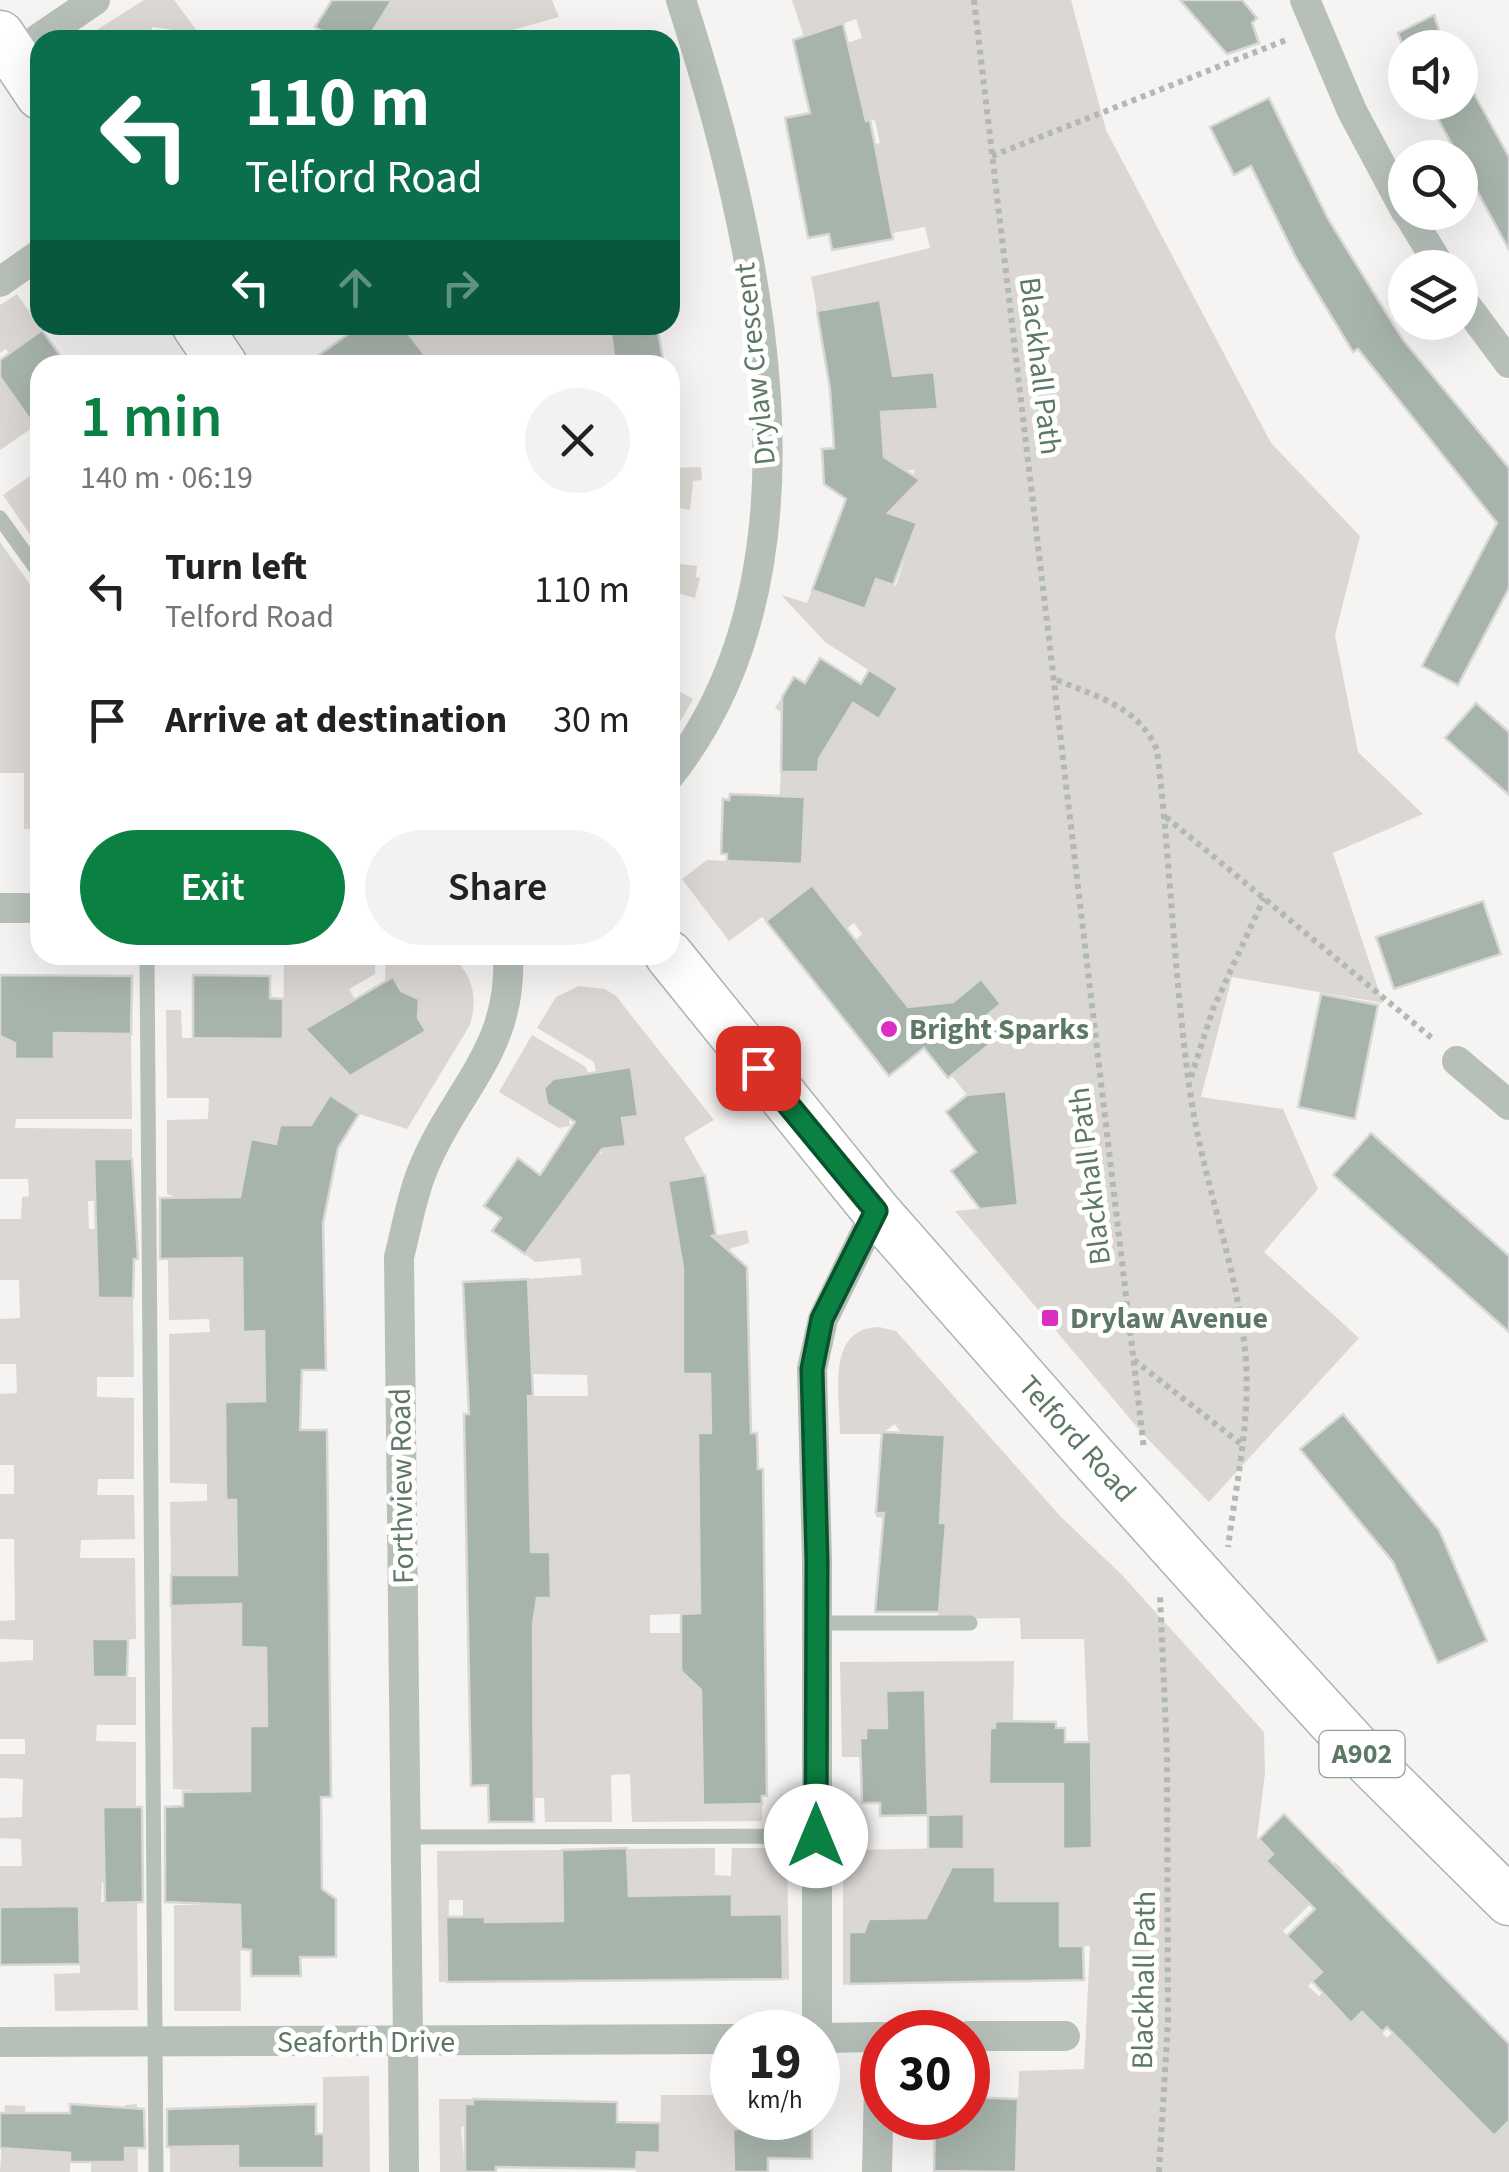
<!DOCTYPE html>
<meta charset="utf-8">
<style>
body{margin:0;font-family:"Source Sans 3",sans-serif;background:#f2f2f2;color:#222;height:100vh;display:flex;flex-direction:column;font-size:38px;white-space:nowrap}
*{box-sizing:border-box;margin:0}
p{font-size:32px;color:#767676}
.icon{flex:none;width:55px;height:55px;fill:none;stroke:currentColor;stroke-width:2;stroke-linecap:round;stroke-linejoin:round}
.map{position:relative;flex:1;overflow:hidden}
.sheet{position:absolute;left:30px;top:355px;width:650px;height:610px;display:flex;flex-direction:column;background:#fff;border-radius:30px;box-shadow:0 10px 40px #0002}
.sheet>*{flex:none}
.hud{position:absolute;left:30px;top:30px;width:650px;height:305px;border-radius:30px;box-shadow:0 10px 40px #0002;background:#0b6e4f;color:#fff;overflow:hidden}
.tools{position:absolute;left:1388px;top:30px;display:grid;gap:20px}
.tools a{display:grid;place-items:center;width:90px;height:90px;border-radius:50%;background:#fff;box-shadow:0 10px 40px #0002;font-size:50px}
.speed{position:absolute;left:710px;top:2010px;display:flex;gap:20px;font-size:50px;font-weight:700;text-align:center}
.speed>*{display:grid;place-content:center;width:130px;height:130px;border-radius:50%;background:#fff;box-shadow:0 10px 40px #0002;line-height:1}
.speed small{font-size:25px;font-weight:400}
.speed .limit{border:15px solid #d22;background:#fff;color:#111}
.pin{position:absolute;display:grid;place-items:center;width:85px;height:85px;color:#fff;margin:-42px;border-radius:20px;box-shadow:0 5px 15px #0006}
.me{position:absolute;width:110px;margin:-55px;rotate:0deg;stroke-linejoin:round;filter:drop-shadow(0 0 8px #0008)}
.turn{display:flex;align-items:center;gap:35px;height:210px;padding:0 50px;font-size:45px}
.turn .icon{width:130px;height:130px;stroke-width:2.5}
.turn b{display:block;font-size:70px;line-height:85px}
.lanes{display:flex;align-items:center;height:95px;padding:0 50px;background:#0003;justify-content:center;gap:50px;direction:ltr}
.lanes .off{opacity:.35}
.round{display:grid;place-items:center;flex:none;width:105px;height:105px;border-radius:52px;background:#f2f2f2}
.head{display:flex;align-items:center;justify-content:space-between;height:170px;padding:0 50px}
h1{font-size:60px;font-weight:600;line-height:75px;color:#0b8043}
.cta{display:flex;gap:20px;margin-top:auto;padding:20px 50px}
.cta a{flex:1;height:115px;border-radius:60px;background:#0b8043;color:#fff;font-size:40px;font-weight:600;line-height:115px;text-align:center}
.cta a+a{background:#f2f2f2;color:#222}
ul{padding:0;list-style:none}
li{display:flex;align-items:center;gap:30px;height:130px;padding:0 50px}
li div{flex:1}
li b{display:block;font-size:38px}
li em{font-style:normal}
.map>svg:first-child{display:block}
.green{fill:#dbd7d3}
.building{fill:#a7b4ab;stroke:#d8d6d6;stroke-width:2.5}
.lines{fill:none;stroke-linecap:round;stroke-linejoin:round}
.primary-casing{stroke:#abb5ae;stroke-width:51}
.path{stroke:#b2b9b4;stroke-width:6;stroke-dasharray:5 5;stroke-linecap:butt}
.service{stroke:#b6c0b9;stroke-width:15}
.minor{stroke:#b6c0b9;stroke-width:30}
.primary{stroke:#fff;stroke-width:48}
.primary-bridge-casing{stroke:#abb5ae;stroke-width:51;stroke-linecap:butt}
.primary-bridge{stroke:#fff;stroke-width:48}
.route-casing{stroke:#07532c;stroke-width:25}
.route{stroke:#0b8043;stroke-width:18}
.poi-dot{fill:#d930c3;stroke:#fff;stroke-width:4}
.labels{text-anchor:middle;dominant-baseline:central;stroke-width:10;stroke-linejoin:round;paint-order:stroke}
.shield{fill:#fff;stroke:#8ea094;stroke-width:2.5}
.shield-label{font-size:28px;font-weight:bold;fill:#5e7866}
.street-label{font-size:30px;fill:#5e7866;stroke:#fff}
.poi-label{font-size:30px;font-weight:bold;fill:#5e7866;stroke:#fff;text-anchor:start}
</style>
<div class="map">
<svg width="1509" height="2172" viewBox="0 0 1509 2172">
<rect width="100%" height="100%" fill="#f6f3f3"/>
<!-- green -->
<g class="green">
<polygon points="144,0 174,0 204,40 195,40 196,33 152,27 150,38 95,31"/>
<polygon points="375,0 552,0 559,17 502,33 503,40 375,40 374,28 387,8"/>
<polygon points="792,0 1071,0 1106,130 1271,443 1360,536 1335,635 1358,752 1423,814 1333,853 1383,1003 1232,977 1201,1097 1283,1109 1318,1189 1264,1252 1359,1338 1209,1502 1142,1433 955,1211 1017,1205 1006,1092 967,1095 951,1075 1001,1035 986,1016 1001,1004 981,979 965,992 974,1004 945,1016 935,1004 914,1016 832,1005 823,994 844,978 855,941 862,934 854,923 846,929 812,885 766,921 762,917 729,941 682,879 707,860 775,863 781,771 818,772 819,738 775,708 780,700 834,734 853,703 879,719 898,689 825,642 781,595 807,603 812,590 865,609 876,579 896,586 916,523 846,497 905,495 915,486 914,470 885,471 881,413 937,408 934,372 830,384 879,300 817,311 811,277 930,248 925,227 872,237 870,227 890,222 885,199 844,151 880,143 875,120 866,121 855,76 804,88 799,66 821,59 820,52 862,38 856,19 804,37"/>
<polygon points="17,294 42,330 9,354 6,349 0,353 0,305"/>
<polygon points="409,325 610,325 615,365 432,365 390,339"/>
<polygon points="0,377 35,426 0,450"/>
<polygon points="701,467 702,480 693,481 690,510 670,507 670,468"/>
<polygon points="40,469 40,549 3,495"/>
<polygon points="0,542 29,583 40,631 40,829 24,829 24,773 0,773"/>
<polygon points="670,563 697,566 696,577 700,578 695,598 670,591"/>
<polygon points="670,686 693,699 670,740"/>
<path d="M284 955H375V974L349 989 355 999 332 1013 365 1067 425 1031 415 1014 419 1004 415 997 404 995 393 977 385 981 386 955H452C473 977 478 996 470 1025L407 1129 359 1114 330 1095 341 1131 305 1124 276 1144 251 1140 245 1170 242 1281H264L299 1312 326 1311 325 1325 264 1326 294 1401 225 1402 226 1454H265L251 1621 241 1622V1647L266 1648 296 1726H250V1766L305 1814H321V1825L235 1826 258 1875 322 1874V1889H278L240 1912 241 2011H174V1905H223V1889L216 1792 173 1789 171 1606 210 1604 209 1575H171L170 1502 207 1501V1484L170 1483 169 1334 210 1332 209 1319 169 1320 168 1259 180 1198 167 1194V1120L208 1119 209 1098H167L166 1010H181L182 1038 283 1039Z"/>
<polygon points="579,986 605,989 616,996 714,1120 684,1138 705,1175 668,1182 678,1242 747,1230 749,1243 729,1249 734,1255 730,1260 683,1261 683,1374 723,1374 723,1381 710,1382 711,1402 750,1402 750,1433 698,1434 700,1613 650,1615 650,1633 685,1633 701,1675 703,1804 762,1804 762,1821 632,1822 630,1774 611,1775 612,1822 545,1822 544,1798 534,1798 533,1728 499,1720 469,1721 469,1703 533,1702 498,1615 468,1615 468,1599 551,1597 550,1552 531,1552 531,1517 497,1518 529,1490 528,1405 495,1396 588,1396 587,1375 532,1374 528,1279 582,1275 580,1258 535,1262 525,1254 576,1185 547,1164 551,1158 602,1154 602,1149 626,1146 622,1118 638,1116 630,1067 596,1072 594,1062 537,1028 556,997"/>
<polygon points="0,1033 15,1033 16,1059 54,1059 54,1033 131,1034 132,1119 16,1119 15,1128 132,1129 132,1159 95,1159 94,1179 132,1200 88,1201 89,1229 133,1229 98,1279 98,1297 133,1298 134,1377 97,1377 97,1397 134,1398 134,1479 98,1479 97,1495 134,1495 135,1539 81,1540 80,1558 135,1558 136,1639 92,1640 93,1677 136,1677 136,1725 97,1725 96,1741 136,1742 136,1807 103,1807 137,1882 102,1882 101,1902 137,1902 138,2010 55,2011 54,1974 80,1973 79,1906 0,1916 0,1866 22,1866 21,1839 0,1838 0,1818 22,1817 23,1779 0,1778 0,1754 25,1754 25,1739 0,1739 0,1662 33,1660 33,1640 0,1639 0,1621 15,1620 14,1539 0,1539 0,1494 14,1494 14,1465 0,1465 0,1394 17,1393 16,1364 0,1364 0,1319 20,1318 19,1280 0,1280 0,1219 21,1219 22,1197 29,1196 28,1179 0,1179"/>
<polygon points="532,1035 586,1067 588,1073 564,1077 544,1088 547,1104 567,1107 570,1126 559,1128 499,1092"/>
<path d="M879 1327 896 1331 1061 1517 1121 1574 1264 1732 1265 1773 1257 1838 1273 1854 1267 1861 1301 1895 1335 1862 1344 1871 1283 1931 1322 1972 1308 1986 1319 1996 1334 1982 1387 2038 1422 2004 1509 2121V2172H1016L1019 2071 1084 2069 1090 1946H1061L1059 1901H1031V1918H996L994 1867 964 1868 932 1918 849 1933V1984L843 1985V1850L964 1848 963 1814 906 1815 928 1801 924 1690 887 1728H866V1738L860 1739V1757H842L840 1662 1014 1661 1013 1722 990 1728V1783L1063 1784 1064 1848H1092L1084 1639H1021L1020 1618 938 1619 946 1524 876 1517V1513L905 1515 901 1433 895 1424 881 1434H840C840 1396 825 1328 879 1327Z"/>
<polygon points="715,1848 715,1875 731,1876 732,1848 787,1848 789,1980 783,1979 782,1914 485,1922 485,1917 463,1917 463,1900 449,1900 447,1982 439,1982 437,1851 562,1850 562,1881 628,1876 628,1849"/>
<polygon points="369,2076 370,2172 170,2172 170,2108 181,2109 182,2147 201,2146 238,2108 239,2168 323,2168 323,2077"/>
<polygon points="661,2095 732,2095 732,2118 738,2118 734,2172 636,2172 637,2152 660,2152"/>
<polygon points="439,2099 473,2099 465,2126 461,2127 465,2172 440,2172"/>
<polygon points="137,2104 138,2172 91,2172 91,2162 125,2161 125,2105"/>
<polygon points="5,2105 25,2106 25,2149 48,2113 47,2153 70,2153 70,2172 0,2172"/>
</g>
<!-- building -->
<g class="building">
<polygon points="332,0 392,0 367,40 337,40 315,27"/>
<polygon points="1180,0 1242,0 1257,18 1252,23 1259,43 1227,54"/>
<polygon points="1434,15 1445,48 1405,48 1405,52 1398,33"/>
<polygon points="843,23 866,121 870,120 893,239 832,250 829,234 808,238 785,118 810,113 793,40"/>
<polygon points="1462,72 1509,157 1509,250 1429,102 1460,102"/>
<polygon points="1269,98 1328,219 1403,340 1509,468 1509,588 1458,685 1422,666 1497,523 1358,349 1353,352 1296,258 1251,166 1234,175 1210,127"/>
<polygon points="880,300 893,376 934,372 938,409 881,412 884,457 920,480 888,513 917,523 893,585 876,579 865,609 812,590 846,499 824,484 822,449 834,448 830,389 817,311"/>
<polygon points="361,325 402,325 432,365 305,365"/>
<polygon points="610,325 657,325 664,365 615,365"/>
<polygon points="42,330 67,365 40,365 40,434 0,377 0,360"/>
<polygon points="820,658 861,684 869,670 898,688 879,719 853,703 819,759 818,772 781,772 782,697 794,677 805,683"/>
<polygon points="1476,703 1509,732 1509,795 1445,738"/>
<polygon points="730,794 805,797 802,864 727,861 727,854 721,854 723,799 729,800"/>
<polygon points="812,885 908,1007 953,1002 981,979 1001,1004 986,1016 1001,1035 948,1078 924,1048 889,1076 766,921"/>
<polygon points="1483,901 1501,954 1394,989 1376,937"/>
<polygon points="0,975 132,976 131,1034 54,1033 54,1059 15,1059 15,1043 0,1036"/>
<polygon points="193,975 270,976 270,998 283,999 283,1039 193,1038"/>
<polygon points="393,977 401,991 419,999 418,1018 426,1031 350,1076 305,1029"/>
<polygon points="1321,994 1378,1005 1355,1119 1298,1107"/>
<polygon points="631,1067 638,1116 622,1118 626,1146 602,1149 525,1254 492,1231 501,1218 484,1206 518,1158 540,1175 575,1122 547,1104 544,1088 553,1079"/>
<polygon points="1006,1091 1018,1205 980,1209 951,1171 976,1152 946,1112 967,1095"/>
<polygon points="330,1095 359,1114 338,1148 323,1223 326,1370 302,1370 300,1430 327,1430 331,1797 321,1797 322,1889 336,1899 336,1957 300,1957 301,1976 251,1976 251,1950 241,1949 240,1905 165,1902 165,1807 183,1806 183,1792 250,1791 250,1726 267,1726 266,1648 241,1647 241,1604 171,1606 171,1575 237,1575 236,1500 226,1500 225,1402 265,1401 264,1331 243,1332 242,1258 160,1259 160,1198 240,1197 251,1139 276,1144 280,1125 311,1125"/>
<polygon points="1371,1133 1509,1256 1509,1332 1333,1175"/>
<polygon points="94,1159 132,1159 138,1259 134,1259 133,1298 98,1298"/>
<polygon points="705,1175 716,1235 712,1236 747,1267 751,1433 757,1433 758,1469 763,1469 767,1796 762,1796 762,1804 703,1805 701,1690 681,1671 681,1614 700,1613 698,1433 711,1433 710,1374 683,1374 683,1268 668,1181"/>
<polygon points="528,1279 533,1396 528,1396 531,1552 550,1552 551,1598 537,1598 533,1624 534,1822 489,1822 488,1785 471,1786 464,1414 469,1414 463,1282"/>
<polygon points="1343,1414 1439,1530 1487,1641 1438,1663 1393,1562 1300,1449"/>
<polygon points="882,1432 945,1435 940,1523 946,1523 939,1612 875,1612 884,1513 876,1513"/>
<polygon points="92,1639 128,1639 127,1677 93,1677"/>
<polygon points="925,1690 928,1815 880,1816 880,1803 862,1803 860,1738 866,1738 866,1728 887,1728 886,1691"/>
<polygon points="995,1721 1056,1722 1056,1728 1065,1728 1065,1742 1091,1742 1092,1848 1063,1849 1063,1784 989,1784 990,1728 995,1728"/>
<polygon points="103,1807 142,1807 143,1902 105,1903"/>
<polygon points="964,1814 964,1849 928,1849 928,1815"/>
<polygon points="1284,1814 1509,2044 1509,2121 1494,2136 1387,2027 1382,2032 1362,2012 1351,2023 1312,1981 1322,1972 1287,1936 1315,1909 1266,1861 1273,1854 1259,1839"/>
<polygon points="627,1848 629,1896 732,1894 732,1915 782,1914 783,1979 447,1982 446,1917 485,1917 485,1922 563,1921 562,1850"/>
<polygon points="952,1867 995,1867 995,1901 1060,1901 1060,1946 1083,1946 1084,1980 849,1984 849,1932 864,1932 869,1919 926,1918"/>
<polygon points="79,1906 80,1964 0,1965 0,1907"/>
<polygon points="968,2097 1018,2099 1016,2172 934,2171 935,2118 968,2118"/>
<polygon points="473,2099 617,2102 617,2122 660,2123 660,2153 637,2152 636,2169 496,2167 496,2172 465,2172 465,2104 473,2104"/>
<polygon points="70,2104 144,2109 145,2148 125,2148 125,2162 70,2162 70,2153 0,2148 0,2113 70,2113"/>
<polygon points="316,2104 316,2134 324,2134 324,2168 238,2168 238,2146 167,2147 167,2109"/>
<polygon points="738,2118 812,2118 812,2159 768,2158 768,2172 734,2172 733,2129 738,2129"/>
</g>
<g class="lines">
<!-- primary casing -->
<g class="primary-casing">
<g id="primary">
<polyline points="0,35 40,95"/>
<polyline points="196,325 223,365"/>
<polyline points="669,955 876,1211 1088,1452"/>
<polyline points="1221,1600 1370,1763 1509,1901"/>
</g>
</g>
<!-- path -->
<g class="path">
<polyline points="974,0 1144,1449"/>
<polyline points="992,156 1286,40"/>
<path d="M1057 680C1099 698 1138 706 1157 750 1171 866 1174 982 1191 1098 1204 1183 1236 1264 1245 1350 1252 1413 1236 1484 1228 1547"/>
<polyline points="1166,817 1433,1039"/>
<polyline points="1191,1077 1213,1009 1264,898"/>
<polyline points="1134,1360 1241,1444"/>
<polyline points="1159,2172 1168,2021 1167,1754 1160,1595"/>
</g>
<!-- service -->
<g class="service">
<polyline points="0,518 40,574"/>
<polyline points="147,955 156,2172"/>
<polyline points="817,1623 970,1623"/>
<polyline points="406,1837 816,1836"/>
</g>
<!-- minor -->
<g class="minor">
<polyline points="1305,0 1352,111 1405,210"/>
<polyline points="13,56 95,0"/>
<polyline points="1407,212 1441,268"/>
<polyline points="0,282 40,254"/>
<polyline points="1460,297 1509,363"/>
<path d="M670 775C836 565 756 233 681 0"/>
<polyline points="0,908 40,908"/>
<polyline points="1457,1061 1509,1105"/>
<polyline points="817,2032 817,1561 812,1369 823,1319 876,1211"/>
<polyline points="968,2036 1065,2036"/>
<polyline points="818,2038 882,2037"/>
<polyline points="0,2042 732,2039"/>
<polyline points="403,2042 404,2172"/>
<path d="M408 2042 399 1257C406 1230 411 1200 421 1174 453 1091 513 1052 508 955"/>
<polyline points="877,2172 880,2037"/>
</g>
<!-- primary -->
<use href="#primary" class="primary"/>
<!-- primary-bridge casing -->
<g class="primary-bridge-casing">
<polyline id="primary-bridge" points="1088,1452 1221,1600"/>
</g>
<!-- primary-bridge -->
<use href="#primary-bridge" class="primary-bridge"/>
</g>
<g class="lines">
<!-- route casing -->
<g class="route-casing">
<polyline id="route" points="758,1068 876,1211 822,1319 812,1369 817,1561 816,1836"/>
</g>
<!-- route -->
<use href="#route" class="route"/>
</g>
<!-- markers -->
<g class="poi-dot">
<circle cx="889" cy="1029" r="10"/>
<rect x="1040" y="1308" width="20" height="20" rx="5"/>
</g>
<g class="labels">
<!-- shield labels -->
<rect class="shield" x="1319.5" y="1731" width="85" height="46" rx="8"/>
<g class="shield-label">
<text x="1362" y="1754">A902</text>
</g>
<!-- street labels -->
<g class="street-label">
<text transform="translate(755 364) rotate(-96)">Drylaw Crescent</text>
<text transform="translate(1040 366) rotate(83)">Blackhall Path</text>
<text transform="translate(1090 1176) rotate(-97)">Blackhall Path</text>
<text transform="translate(1077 1439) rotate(48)">Telford Road</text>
<text transform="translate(402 1486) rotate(-91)">Forthview Road</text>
<text transform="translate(1144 1980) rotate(-89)">Blackhall Path</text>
<text x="366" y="2042">Seaforth Drive</text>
</g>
<!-- poi labels -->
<g class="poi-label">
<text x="909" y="1029">Bright Sparks</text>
<text x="1070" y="1318">Drylaw Avenue</text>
</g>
</g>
</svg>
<div class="tools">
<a><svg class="icon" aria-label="sound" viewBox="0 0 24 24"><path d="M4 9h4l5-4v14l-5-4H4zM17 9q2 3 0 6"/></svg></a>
<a><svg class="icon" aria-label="search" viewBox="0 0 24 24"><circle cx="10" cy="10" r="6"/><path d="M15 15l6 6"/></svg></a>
<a><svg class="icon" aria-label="layers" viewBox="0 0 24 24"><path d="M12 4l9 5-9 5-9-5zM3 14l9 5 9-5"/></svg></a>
</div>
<div class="speed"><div>19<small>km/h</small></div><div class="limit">30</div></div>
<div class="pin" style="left:758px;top:1068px;background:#d93025"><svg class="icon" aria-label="arrive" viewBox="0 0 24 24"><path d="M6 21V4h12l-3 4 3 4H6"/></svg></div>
<svg class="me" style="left:816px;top:1836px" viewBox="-20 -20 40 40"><circle r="19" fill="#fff"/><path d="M0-13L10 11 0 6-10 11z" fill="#0b8043"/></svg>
<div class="hud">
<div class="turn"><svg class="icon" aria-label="left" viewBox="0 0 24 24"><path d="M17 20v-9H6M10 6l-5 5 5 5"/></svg><div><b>110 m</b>Telford Road</div></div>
<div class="lanes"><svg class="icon" aria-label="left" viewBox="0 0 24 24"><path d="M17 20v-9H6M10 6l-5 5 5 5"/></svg><svg class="icon off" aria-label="ahead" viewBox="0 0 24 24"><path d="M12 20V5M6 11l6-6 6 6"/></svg><svg class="icon off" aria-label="right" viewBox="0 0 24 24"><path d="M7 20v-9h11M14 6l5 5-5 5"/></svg></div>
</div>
<section class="sheet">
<div class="head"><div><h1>1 min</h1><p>140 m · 06:19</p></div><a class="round"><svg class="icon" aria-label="close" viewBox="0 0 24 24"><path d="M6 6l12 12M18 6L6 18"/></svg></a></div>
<ul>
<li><svg class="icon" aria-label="left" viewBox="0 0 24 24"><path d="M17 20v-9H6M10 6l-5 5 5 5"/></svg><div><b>Turn left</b><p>Telford Road</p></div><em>110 m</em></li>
<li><svg class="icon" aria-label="arrive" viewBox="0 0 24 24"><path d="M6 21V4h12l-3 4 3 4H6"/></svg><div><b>Arrive at destination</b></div><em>30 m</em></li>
</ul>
<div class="cta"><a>Exit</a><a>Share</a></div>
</section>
</div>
